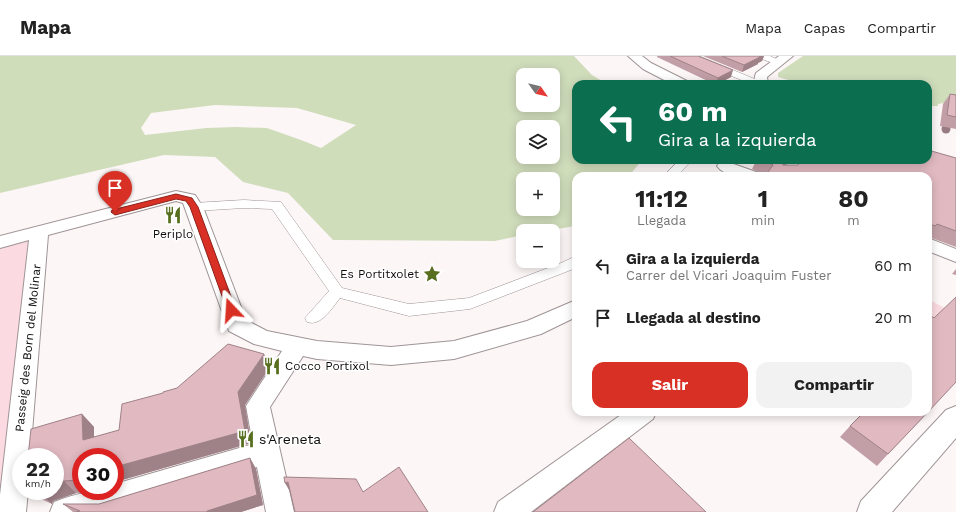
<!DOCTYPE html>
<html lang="es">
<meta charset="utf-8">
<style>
body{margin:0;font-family:"Work Sans",sans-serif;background:#f2f2f2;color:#222;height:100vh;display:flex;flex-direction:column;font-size:15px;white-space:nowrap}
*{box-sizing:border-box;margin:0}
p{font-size:13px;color:#767676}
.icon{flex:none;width:22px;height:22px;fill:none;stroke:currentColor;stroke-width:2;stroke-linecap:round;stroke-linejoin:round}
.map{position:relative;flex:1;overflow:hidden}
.panel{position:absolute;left:572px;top:116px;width:360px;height:244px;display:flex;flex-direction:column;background:#fff;border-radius:12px;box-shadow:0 2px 10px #0003}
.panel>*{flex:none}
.hud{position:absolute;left:572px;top:24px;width:360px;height:84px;border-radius:12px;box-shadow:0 2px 10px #0003;background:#0b6e4f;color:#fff;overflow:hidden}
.needle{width:26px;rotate:124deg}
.fabs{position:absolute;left:516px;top:12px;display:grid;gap:8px}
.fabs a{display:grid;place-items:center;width:44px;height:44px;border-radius:8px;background:#fff;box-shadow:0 2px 10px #0003;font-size:20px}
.speed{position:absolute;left:12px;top:392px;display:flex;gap:8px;font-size:20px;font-weight:700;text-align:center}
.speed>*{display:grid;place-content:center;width:52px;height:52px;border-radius:50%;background:#fff;box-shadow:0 2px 10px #0003;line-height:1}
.speed small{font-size:10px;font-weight:400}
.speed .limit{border:6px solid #d22;background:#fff;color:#111}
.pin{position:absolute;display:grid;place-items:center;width:34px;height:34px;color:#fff;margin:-41px -17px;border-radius:50% 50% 50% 0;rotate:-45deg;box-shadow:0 0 4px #0007}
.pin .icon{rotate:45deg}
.me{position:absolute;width:44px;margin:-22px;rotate:340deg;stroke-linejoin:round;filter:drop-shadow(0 0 3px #0008)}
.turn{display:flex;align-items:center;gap:14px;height:84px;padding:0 20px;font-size:18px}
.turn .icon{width:52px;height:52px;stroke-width:2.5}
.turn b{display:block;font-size:28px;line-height:34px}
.eta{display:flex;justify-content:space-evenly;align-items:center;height:68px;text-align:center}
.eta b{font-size:24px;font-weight:700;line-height:28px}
.button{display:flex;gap:8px;margin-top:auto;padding:8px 20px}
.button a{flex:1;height:46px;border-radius:12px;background:#d93025;color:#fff;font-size:16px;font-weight:700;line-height:46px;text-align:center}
.button a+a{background:#f2f2f2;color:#222}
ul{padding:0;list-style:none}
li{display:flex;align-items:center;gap:12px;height:52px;padding:0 20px}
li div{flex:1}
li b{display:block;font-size:15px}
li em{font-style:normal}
header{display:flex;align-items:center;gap:24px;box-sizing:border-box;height:56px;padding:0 20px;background:#fff;border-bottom:1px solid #e0e0e0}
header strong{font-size:19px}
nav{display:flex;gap:22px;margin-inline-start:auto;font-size:14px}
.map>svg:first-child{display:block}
.green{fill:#fbdbe1}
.water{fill:#d0ddbb;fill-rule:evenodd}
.pier{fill:#fdf6f7}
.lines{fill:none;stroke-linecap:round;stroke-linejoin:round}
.pedestrian-casing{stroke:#9f9496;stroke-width:1}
.minor-casing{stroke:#9f9496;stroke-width:2}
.tertiary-casing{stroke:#9f9496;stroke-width:2}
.pedestrian{fill:#fff;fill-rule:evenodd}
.minor{fill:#fff;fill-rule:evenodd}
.tertiary{fill:#fff;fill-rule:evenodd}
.tree{fill:#997b84}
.wall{fill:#c29fa6}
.shaded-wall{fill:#9e8287}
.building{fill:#e1b9c1;stroke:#9e8287}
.route{fill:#d93025;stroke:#8d1f18}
.labels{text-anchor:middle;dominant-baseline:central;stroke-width:3;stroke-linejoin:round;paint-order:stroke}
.poi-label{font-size:12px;fill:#0f0c0c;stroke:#fff}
.street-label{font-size:12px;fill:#0f0c0c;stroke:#fff}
.near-poi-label{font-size:14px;fill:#0f0c0c;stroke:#fff;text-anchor:start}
</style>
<header>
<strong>Mapa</strong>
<nav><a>Mapa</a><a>Capas</a><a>Compartir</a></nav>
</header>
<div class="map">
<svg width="956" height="456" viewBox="0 0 956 456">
<rect width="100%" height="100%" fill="#fdf6f7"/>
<!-- green -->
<g class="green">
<polygon points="39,176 0,456 0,186"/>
<polygon points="928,243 956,258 928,265"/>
</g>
<!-- water -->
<g class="water">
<path d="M0 0H574L592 19 607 28H576V104H642L629 120H576V169L575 170 546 175H523V179L495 185 333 184 288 137 243 126 215 101 164 99 0 137ZM523 19H553V49H523ZM523 71H553V101H523ZM523 123H553V153H523Z"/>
<polygon points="803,0 956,0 956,49 944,47 938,48 938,50 928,50 928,28 815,28 808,26 802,28 778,21 778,17"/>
</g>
<!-- pier -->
<polygon class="pier" points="215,49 297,52 356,69 321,92 301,84 267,72 236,71 206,72 145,79 141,72 151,57"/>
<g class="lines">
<!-- pedestrian casing -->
<g class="pedestrian-casing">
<g id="pedestrian">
<polygon points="686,0 699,0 762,26 764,28 751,28 688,2"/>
<polygon points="757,0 770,0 783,6 778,9 759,2"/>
<polygon points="679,104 692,104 677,120 664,120"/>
<polygon points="791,104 803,104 791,120 779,120"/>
<path d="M244 144 281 146 342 232 409 248 469 242 561 207 576 200V212L470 253 409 260 340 242C332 252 321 271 307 266L305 262 329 235 272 153 244 152 194 155 189 154 188 151 189 148 194 147Z"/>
</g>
</g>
<!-- minor casing -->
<g class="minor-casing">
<g id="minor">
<polygon points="628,0 642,0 651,7 687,25 689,28 672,28 643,13"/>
<polygon points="779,0 793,0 767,21 768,28 754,28 755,20 756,17"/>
<path d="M725 105 759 117 761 120C749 120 725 122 717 110L719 107Z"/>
<path d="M176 135 195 139 203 151 246 264 267 275 317 285 391 291 454 285 527 265 576 244V261L541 278 454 303 391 309 317 303 303 300 270 351 294 456H266L257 411 109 456H50L54 446C77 437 90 435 115 435V428L253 388 246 350 282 295 254 288 229 275 183 147 176 145 48 179 30 401H21V435H28L26 456H0V439L29 184 0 192V180Z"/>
<polygon points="928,182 956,193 956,206 928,195"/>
<polygon points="625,356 656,356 653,363 531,456 494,456 498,446"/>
</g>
</g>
<!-- tertiary casing -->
<g class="tertiary-casing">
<polygon id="tertiary" points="956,350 956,382 892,456 857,456 861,445 946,354"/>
</g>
<!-- pedestrian -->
<use href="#pedestrian" class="pedestrian"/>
<!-- minor -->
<use href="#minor" class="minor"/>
<!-- tertiary -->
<use href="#tertiary" class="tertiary"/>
</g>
<!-- trees -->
<circle class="tree" cx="946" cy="73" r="4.5"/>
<!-- wall -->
<g class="wall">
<polygon points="657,0 698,0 731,21 718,28 714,28 657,1"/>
<polygon points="703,0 764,0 762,5 758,7 758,8 742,16"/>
<polygon points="950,38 956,39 956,73 940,70 943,48"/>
<polygon points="956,102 956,191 929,181 928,181 928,120 765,119 752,113 755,107 750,105 750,104 789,104 785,109 798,109"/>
<polygon points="956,213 956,219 952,218"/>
<polygon points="270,311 245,349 251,387 115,426 115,401 81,401 81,435 98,435 76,437 53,445 52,448 39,442 30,435 55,435 82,358 94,371 94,381 119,374"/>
<polygon points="855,356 928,356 888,398 877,410 840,381 850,370 860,360"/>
<polygon points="250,402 256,413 263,449 241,456 73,456 63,448 99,448"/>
</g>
<!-- shaded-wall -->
<g class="shaded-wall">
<polygon points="760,0 764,0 762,5 758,7 758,8 742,16 744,9"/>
<polygon points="733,14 731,21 718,28 716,28 718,22"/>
<polygon points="785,104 789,104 778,119 783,107"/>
<polygon points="264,298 270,311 245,349 251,387 115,426 115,411 238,336"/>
<polygon points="82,358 94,371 94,396 83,384"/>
<polygon points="250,402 256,413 263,449 241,456 207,456 207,455"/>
<polygon points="64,425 76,437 53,445 52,448 38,436 39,435 55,435 55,428"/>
<polygon points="288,426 292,439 285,427"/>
</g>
<!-- building -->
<g class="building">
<polygon points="670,0 698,0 733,14 718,22"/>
<polygon points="722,0 760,0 759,1 760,1 744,9"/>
<polygon points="950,38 956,39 956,61 947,59"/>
<polygon points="928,94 956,102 956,175 937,168 935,170 928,167 928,120 765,120 773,109 763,104 785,104 783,107 783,109 798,109 801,104 928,104"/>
<polygon points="956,241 956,326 928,356 928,258 934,262"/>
<polygon points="228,288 264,298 238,336 245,375 115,411 115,401 81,401 81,424 64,425 55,428 55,401 28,401 31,373 82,358 83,384 119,374 122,348 163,337 163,336 177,332"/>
<polygon points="864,356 928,356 888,398 850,370"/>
<polygon points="629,382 706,456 533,456"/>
<polygon points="250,402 257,439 207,455 207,456 76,456 80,455 63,448 99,448"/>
<polygon points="399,411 428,456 295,456 288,426 285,427 284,421 356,423 363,436"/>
</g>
<!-- route -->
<polygon class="route" points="176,138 192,142 198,151 236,254 235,257 228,257 227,254 190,151 186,145 176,143 115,159 111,156 112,154"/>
<!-- icons -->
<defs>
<g id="restaurant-bare" transform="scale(1.38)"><path d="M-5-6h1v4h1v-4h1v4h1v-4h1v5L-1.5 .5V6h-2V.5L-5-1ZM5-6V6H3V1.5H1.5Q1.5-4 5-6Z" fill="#596f20" stroke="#fff" stroke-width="2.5" paint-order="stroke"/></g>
<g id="sight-bare" transform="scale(1.38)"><path d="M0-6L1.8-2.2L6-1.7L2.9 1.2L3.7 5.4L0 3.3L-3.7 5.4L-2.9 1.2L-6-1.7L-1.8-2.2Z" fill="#596f20" stroke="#fff" stroke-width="2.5" paint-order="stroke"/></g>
</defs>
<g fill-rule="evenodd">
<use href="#restaurant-bare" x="173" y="159"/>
<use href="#sight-bare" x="432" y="218"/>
<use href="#restaurant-bare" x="272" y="310"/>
<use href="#restaurant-bare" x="246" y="383"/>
</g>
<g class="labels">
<!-- poi labels -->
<g class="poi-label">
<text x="173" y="178">Periplo</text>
<text x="419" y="218" text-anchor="end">Es Portitxolet</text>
<text x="285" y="310" text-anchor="start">Cocco Portixol</text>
</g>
<!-- street labels -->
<g class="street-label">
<text transform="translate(28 292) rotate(-84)">Passeig des Born del Molinar</text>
</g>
<!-- near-poi labels -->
<g class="near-poi-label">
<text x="259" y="383">s'Areneta</text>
</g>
</g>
</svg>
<div class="fabs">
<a><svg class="needle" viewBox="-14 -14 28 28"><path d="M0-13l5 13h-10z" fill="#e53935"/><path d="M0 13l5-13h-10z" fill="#767676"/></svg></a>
<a><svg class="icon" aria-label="layers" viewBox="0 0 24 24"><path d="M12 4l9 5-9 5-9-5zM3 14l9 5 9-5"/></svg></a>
<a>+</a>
<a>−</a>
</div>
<div class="speed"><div>22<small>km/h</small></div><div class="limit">30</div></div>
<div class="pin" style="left:115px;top:156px;background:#d93025"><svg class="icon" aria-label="arrive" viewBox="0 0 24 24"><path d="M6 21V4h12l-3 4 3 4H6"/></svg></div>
<svg class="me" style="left:231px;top:254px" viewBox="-20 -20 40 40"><path d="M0-17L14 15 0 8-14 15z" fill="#d93025" stroke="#fff" stroke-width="4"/></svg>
<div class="hud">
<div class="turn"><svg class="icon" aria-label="left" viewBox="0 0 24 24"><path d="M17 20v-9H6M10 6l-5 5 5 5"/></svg><div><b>60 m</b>Gira a la izquierda</div></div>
</div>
<section class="panel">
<div class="eta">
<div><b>11:12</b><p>Llegada</p></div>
<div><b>1</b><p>min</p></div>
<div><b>80</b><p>m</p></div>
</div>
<ul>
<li><svg class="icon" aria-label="left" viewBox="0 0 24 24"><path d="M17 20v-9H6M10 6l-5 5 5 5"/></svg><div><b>Gira a la izquierda</b><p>Carrer del Vicari Joaquim Fuster</p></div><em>60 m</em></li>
<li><svg class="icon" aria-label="arrive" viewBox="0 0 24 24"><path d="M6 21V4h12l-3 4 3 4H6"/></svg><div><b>Llegada al destino</b></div><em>20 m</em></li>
</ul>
<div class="button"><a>Salir</a><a>Compartir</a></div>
</section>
</div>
